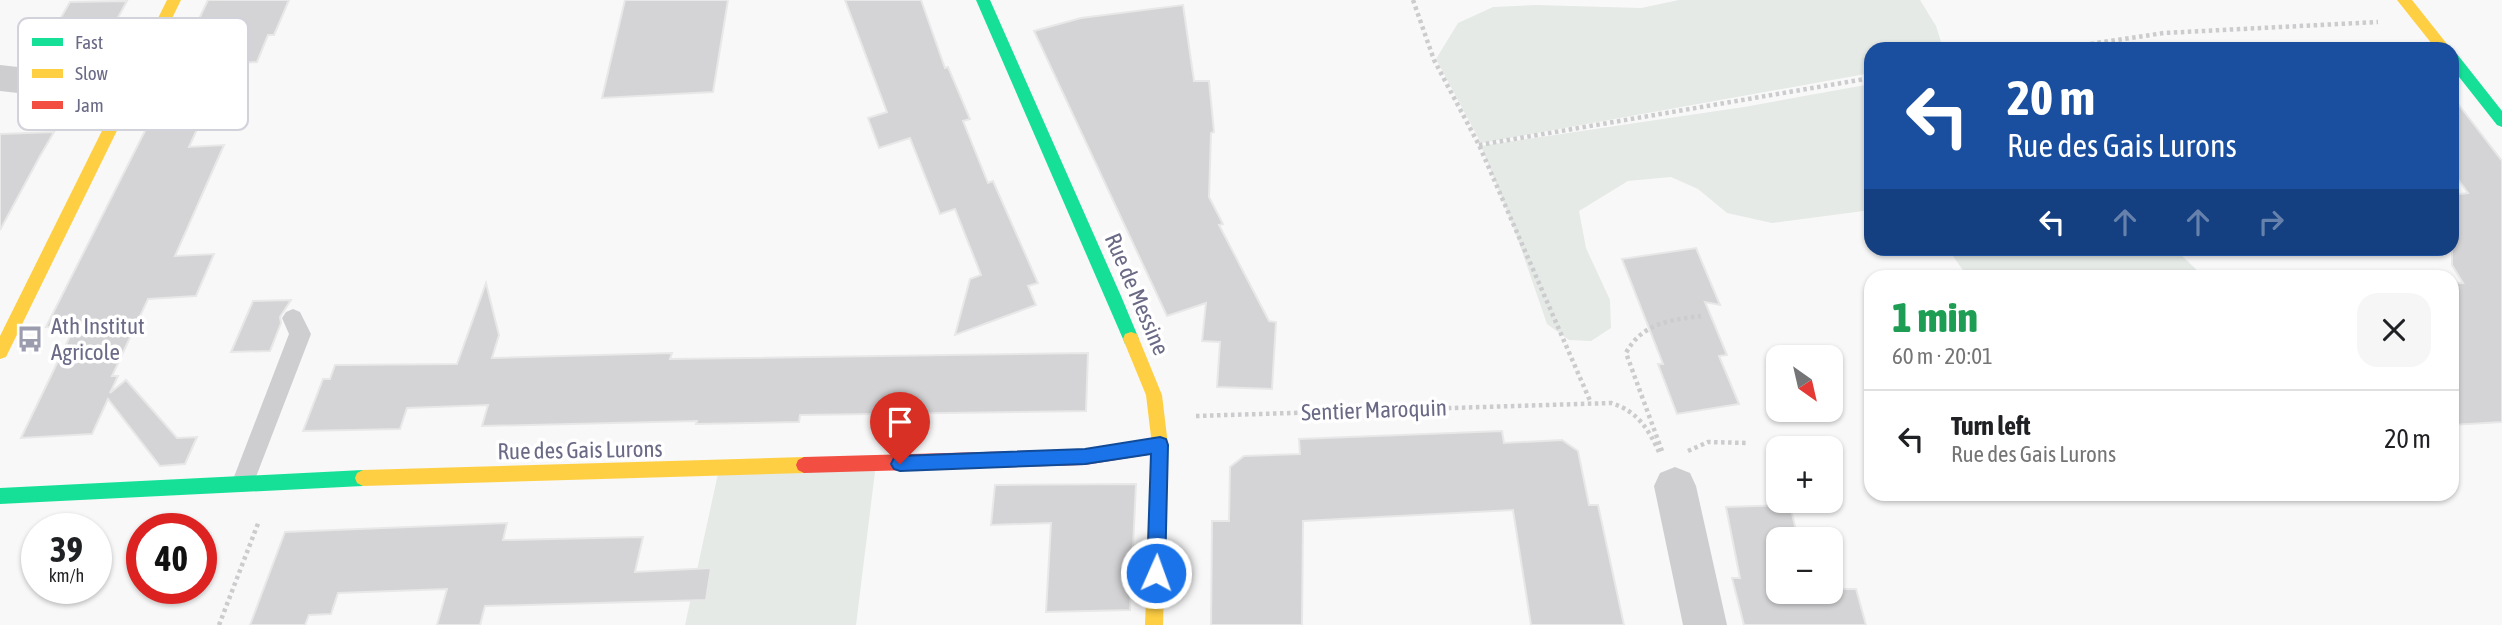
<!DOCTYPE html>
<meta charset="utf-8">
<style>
body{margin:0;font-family:"Asap Condensed",sans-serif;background:#f6f6f6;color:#202124;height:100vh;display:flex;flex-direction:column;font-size:26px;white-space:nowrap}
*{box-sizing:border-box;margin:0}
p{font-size:23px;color:#757577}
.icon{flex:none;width:38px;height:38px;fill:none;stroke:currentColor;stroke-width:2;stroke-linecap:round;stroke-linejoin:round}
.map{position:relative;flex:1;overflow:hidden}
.details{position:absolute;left:1864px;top:270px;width:595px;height:231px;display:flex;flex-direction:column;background:#fff;border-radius:21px;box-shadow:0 2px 5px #0004}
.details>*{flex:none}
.hud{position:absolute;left:1864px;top:42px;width:595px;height:214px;border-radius:21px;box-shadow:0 2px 5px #0004;background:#1a4fa0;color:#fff;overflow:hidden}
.needle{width:46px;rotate:146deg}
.fabs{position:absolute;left:1766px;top:345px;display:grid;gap:14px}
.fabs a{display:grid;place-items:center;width:77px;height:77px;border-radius:14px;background:#fff;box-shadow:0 2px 5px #0004;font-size:35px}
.speed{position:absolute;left:21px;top:513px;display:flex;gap:14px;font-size:35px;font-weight:700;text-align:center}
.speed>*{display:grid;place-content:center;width:91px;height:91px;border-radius:50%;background:#fff;box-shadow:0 2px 5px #0004;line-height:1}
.speed small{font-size:18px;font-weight:400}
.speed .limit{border:10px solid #d22;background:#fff;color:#111}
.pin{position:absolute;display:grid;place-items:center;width:60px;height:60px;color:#fff;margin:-72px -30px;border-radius:50% 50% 50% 0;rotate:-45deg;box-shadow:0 0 7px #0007}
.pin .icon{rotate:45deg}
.me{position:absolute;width:77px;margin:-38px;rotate:2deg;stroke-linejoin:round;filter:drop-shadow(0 0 5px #0008)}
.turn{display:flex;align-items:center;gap:24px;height:147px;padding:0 28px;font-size:32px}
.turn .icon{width:91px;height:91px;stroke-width:2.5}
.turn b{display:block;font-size:49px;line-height:60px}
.lanes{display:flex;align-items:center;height:66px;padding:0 28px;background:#0003;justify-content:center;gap:35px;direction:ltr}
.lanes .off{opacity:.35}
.round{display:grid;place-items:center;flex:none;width:74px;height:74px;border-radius:21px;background:#f6f6f6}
.headline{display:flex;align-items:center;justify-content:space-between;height:119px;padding:0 28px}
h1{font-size:42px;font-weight:800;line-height:52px;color:#1e9e55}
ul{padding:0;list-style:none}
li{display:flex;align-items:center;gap:21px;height:98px;padding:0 28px;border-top:2px solid #e0e0e0}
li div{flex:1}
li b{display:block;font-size:26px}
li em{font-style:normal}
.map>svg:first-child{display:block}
.green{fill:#e5eae6}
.building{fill:#d4d4d6;stroke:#e8e8e8;stroke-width:2}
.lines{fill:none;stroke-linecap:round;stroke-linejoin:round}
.path{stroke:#ccccce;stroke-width:4.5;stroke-dasharray:3.5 3.5;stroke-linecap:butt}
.lane{fill:#ceced1;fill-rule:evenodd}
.street{fill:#ceced1;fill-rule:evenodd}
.fast{fill:#16e098;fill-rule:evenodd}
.slow{fill:#ffcf43;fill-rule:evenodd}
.jam{fill:#f24e42;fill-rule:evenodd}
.route{fill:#1a73e8;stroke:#114b97;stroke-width:2}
.labels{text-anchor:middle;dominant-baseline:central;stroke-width:7;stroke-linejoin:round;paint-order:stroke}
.street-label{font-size:23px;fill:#6a6a87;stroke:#fff}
.poi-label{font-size:23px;fill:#6a6a87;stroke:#fff;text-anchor:start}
.key{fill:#fff;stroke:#d2d2db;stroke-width:2}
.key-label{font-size:19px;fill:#6a6a87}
</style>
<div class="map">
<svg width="2502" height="625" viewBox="0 0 2502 625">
<rect width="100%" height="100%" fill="#f8f8f8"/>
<!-- green -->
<g class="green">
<polygon points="1679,0 1920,0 1936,26 1943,48 1871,49 1871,73 1481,143 1436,59 1458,23 1493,7 1536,5 1641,8"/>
<polygon points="1871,84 1871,210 1772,223 1727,213 1698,189 1671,177 1628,181 1579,211 1586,248 1610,300 1611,328 1591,341 1569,340 1547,324 1515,231 1481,146 1744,107"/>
<polygon points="1948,249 2175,249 2203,276 1967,276"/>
<polygon points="876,464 856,625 685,625 719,469"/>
</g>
<!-- building -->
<g class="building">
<polygon points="208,0 289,0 274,35 268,35 257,62 176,67"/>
<polygon points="625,0 728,0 713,92 602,98"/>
<polygon points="845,0 921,0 945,68 948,67 970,119 963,121 988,183 993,181 1038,283 1028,286 1036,305 955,335 970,279 981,275 955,209 940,214 910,138 879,148 868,118 887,112"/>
<polygon points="127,1 110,32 52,33 70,2"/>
<polygon points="1183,5 1194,81 1209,81 1214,132 1211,133 1209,197 1223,224 1219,225 1269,321 1276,322 1272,389 1217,387 1220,342 1202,341 1206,303 1167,316 1034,31 1081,18"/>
<polygon points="2452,96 2502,161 2502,422 2452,425 2452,283 2463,283 2452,265 2452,195 2468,193 2452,171"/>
<polygon points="199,125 189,147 224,145 175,256 214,254 196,296 148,299 112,376 118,376 110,393 126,380 177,438 197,437 185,464 160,466 108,399 92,434 21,438 75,326 46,327 147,127"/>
<polygon points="54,132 40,156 0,230 0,134"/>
<polygon points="1696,248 1720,305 1705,302 1727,355 1719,356 1739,404 1677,414 1658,364 1663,364 1622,259"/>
<polygon points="486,283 499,335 492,358 672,353 670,359 1088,353 1086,411 800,415 799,422 696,424 697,421 482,426 488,405 407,408 400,429 303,431 323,379 330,379 335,365 457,364"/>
<polygon points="291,300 280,317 281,323 270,351 231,352 253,301"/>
<polygon points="1502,431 1504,443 1562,440 1578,451 1589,505 1598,505 1624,625 1531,625 1513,510 1303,521 1302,625 1211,625 1212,521 1229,521 1230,467 1244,456 1300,454 1299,439"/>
<polygon points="1136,484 1130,610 1046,612 1051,523 991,525 995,485"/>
<polygon points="1790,505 1798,539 1778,539 1778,592 1830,592 1830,578 1838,577 1841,589 1856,589 1866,625 1744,625 1732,578 1740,578 1726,507"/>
<polygon points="507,523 503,540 643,537 635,572 711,568 706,600 485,606 480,625 437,625 447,589 338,593 331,614 309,615 305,625 250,625 285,532"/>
</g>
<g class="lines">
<!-- path -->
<g class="path">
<polyline points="1413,0 1434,60 1479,145 1591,403"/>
<polyline points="2056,49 2164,33 2378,22"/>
<polyline points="1479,145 1871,78"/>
<path d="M1196 416 1611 403C1637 411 1648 428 1659 452"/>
<path d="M1662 451 1626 353C1642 323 1670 320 1701 316"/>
<polyline points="1688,451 1708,442 1748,443"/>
<polyline points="219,625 259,521"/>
</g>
<!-- lane -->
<polygon class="lane" points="293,309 300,312 311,334 254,482 251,489 243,492 235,489 232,482 289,334 282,318 286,312"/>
<!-- street -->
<g class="street">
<polygon points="0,65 126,79 138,83 143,92 138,101 126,105 0,91"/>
<polygon points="1675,467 1690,473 1696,486 1727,625 1683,625 1654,486 1660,473"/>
</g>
<!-- fast -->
<g class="fast">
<polygon points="976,0 990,0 1121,296 1139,339 1137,344 1131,346 1125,344 1123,339"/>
<polygon points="2452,53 2457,54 2502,111 2502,127 2497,125 2452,68"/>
<polygon points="363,470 369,473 371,478 369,483 363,486 0,504 0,488"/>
</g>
<!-- slow -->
<g class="slow">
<polygon points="167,0 181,0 6,357 0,359 0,336"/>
<polygon points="2397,0 2412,0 2451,49 2436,49"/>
<polygon points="1131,332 1137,334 1162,395 1168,445 1163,625 1145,625 1152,445 1146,395 1123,339 1125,334"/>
<polygon points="804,457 810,460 812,465 810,470 804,473 363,486 357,483 355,478 357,473 363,470"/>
</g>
<!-- jam -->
<polygon class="jam" points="1160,437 1166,440 1168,445 1166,450 1160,453 1085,465 804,473 798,470 796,465 798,460 804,457 1085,449"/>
</g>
<!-- route -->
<polygon class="route" points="1160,437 1166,439 1168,445 1165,573 1162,579 1156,582 1150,579 1147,573 1151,454 1085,464 900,471 894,469 891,464 894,458 900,456 1085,449"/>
<!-- icons -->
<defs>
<g id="bus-bare" transform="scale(2.1)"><path d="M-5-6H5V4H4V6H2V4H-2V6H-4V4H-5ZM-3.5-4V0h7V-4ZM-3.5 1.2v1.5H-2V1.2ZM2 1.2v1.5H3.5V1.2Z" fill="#9c9caf" stroke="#fff" stroke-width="2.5" paint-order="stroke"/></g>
</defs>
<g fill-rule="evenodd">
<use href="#bus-bare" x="30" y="339"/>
</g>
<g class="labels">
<!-- street labels -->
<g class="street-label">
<text transform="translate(1137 294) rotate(67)">Rue de Messine</text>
<text transform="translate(1374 410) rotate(-2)">Sentier Maroquin</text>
<text transform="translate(580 450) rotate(-1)">Rue des Gais Lurons</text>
</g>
<!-- poi labels -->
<g class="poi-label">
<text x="51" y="326">Ath Institut<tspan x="51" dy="26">Agricole</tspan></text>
</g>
</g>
<!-- legend -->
<rect x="18" y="18" width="230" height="112" rx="10" class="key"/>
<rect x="32" y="38" width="31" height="8" fill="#16e098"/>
<rect x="32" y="69" width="31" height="9" fill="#ffcf43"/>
<rect x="32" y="101" width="31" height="8" fill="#f24e42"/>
<g class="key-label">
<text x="75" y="49">Fast</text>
<text x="75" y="80">Slow</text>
<text x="75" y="112">Jam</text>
</g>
</svg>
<div class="fabs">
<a><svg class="needle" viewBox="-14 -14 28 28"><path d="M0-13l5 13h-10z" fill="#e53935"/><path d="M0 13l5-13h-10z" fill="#757577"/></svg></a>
<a>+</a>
<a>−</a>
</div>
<div class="speed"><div>39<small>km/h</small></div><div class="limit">40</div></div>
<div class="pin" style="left:900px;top:464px;background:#d93025"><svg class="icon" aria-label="arrive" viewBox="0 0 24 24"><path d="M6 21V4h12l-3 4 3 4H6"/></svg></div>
<svg class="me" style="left:1156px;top:573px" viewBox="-20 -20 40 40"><circle r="17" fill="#1a73e8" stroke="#fff" stroke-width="3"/><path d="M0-11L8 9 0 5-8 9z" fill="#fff"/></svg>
<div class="hud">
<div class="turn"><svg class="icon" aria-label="left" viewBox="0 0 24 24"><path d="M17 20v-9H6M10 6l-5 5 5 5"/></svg><div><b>20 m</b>Rue des Gais Lurons</div></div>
<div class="lanes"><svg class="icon" aria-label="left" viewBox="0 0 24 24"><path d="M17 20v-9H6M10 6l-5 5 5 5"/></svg><svg class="icon off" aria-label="ahead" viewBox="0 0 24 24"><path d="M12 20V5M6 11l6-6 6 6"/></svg><svg class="icon off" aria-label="ahead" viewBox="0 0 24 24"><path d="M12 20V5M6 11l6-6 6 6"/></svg><svg class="icon off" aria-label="right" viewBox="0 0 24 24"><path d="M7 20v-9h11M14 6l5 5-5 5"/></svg></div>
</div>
<section class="details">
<div class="headline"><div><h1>1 min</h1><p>60 m · 20:01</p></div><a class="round"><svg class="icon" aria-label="close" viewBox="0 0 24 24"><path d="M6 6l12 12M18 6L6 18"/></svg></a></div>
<ul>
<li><svg class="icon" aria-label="left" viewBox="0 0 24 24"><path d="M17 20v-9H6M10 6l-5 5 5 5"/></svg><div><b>Turn left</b><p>Rue des Gais Lurons</p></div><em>20 m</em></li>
</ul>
</section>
</div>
